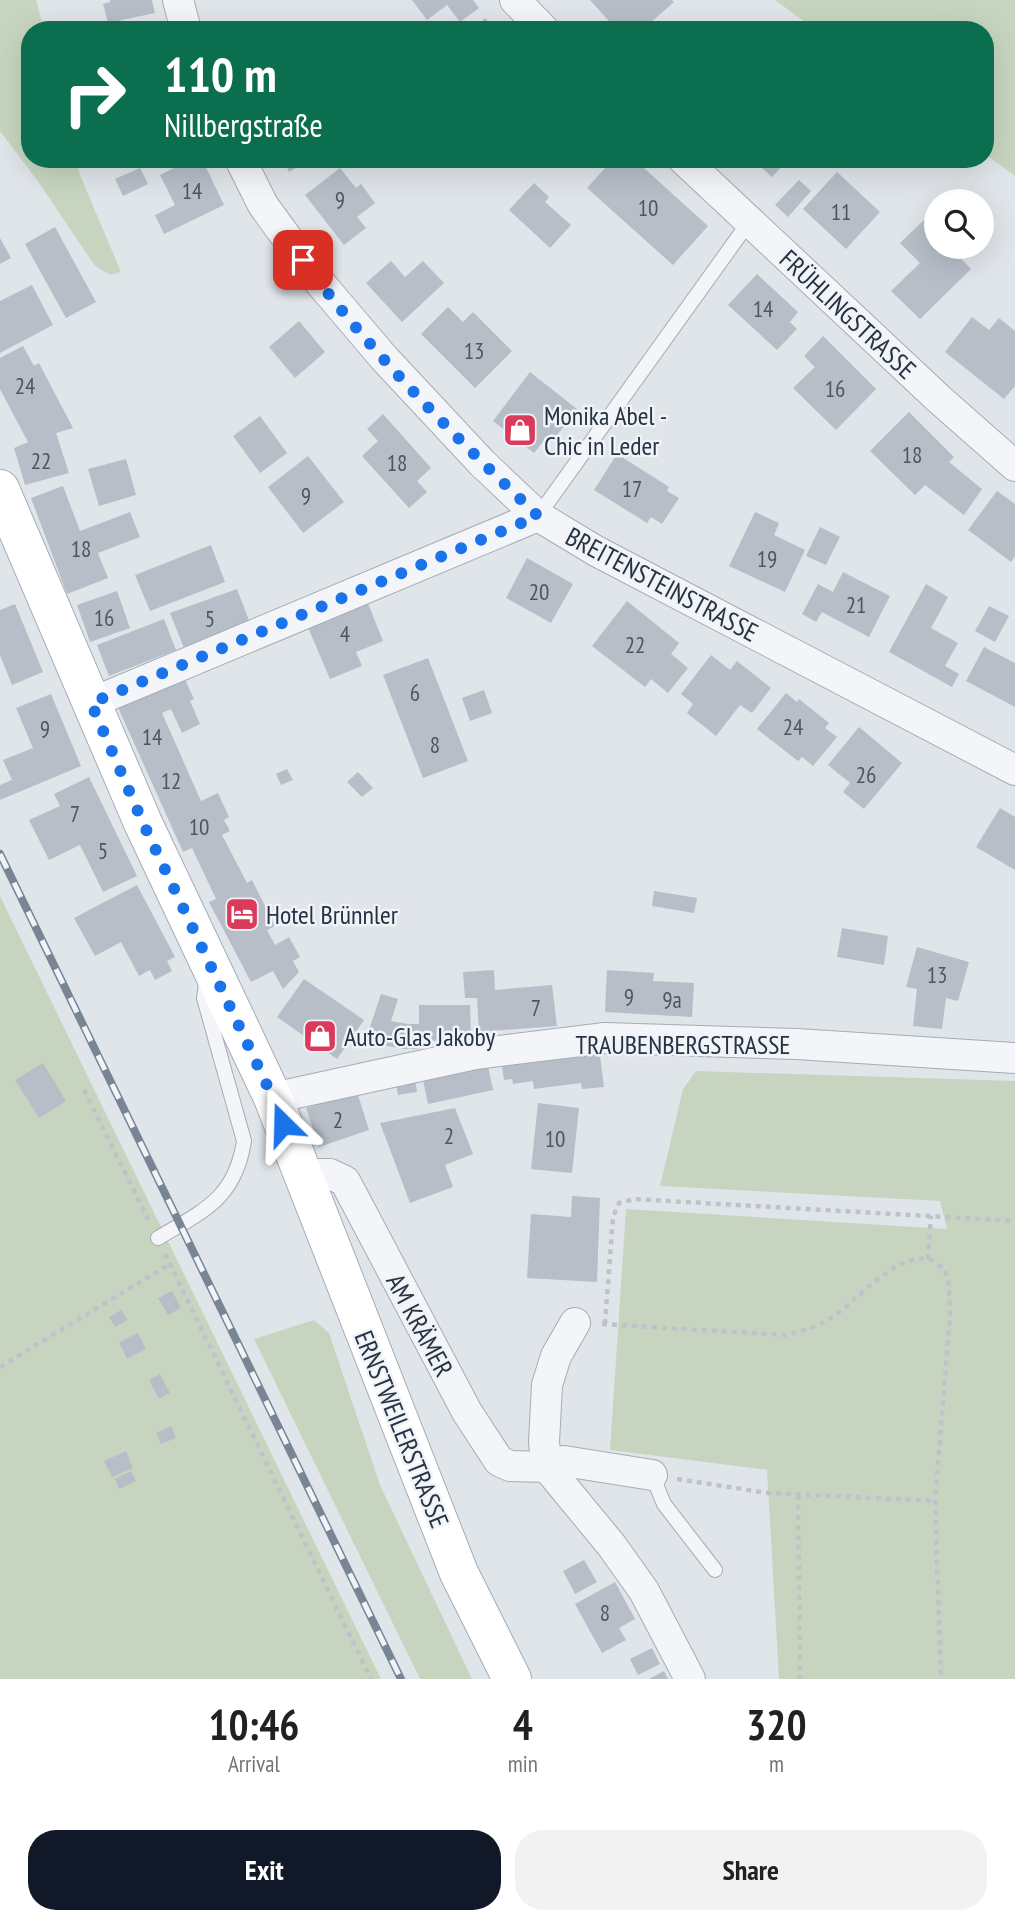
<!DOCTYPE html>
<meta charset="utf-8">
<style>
body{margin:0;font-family:"PT Sans Narrow",sans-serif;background:#f2f2f2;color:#202124;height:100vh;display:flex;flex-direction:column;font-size:26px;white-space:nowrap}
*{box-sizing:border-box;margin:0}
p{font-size:23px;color:#757577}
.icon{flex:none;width:38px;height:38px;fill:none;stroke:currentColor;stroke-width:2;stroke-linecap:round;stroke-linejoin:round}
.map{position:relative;height:1679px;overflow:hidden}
.details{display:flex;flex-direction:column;background:#fff;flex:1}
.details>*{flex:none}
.banner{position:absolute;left:21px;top:21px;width:973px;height:147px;border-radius:28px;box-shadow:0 7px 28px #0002;background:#0b6e4f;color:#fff;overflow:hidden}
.controls{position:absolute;left:924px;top:189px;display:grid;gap:14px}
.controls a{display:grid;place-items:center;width:70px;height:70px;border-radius:50%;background:#fff;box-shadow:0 7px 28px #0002;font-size:35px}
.pin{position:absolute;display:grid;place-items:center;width:60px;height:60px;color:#fff;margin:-30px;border-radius:14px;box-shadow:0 4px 10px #0006}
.me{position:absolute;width:77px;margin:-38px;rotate:338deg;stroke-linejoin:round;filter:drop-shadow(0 0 5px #0008)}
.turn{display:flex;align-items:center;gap:24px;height:147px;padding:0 28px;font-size:32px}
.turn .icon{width:91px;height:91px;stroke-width:2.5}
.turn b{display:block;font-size:49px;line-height:60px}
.eta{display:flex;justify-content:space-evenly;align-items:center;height:119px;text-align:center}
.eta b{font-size:42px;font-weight:700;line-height:49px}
.cta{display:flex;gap:14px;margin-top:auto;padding:14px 28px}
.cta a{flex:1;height:80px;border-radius:28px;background:#111827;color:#fff;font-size:28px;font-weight:700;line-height:80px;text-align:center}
.cta a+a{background:#f2f2f2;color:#202124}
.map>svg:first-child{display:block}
.green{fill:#c7d5c0}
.building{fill:#b7bec8}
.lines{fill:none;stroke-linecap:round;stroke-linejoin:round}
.service-casing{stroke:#a5acb5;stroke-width:16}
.minor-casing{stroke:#a5acb5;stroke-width:32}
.secondary-casing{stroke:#a5acb5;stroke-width:40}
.path{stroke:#bec3c9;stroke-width:4.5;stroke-dasharray:5 5;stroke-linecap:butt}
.service{stroke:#f3f5f8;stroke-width:14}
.minor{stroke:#f3f5f8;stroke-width:30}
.secondary{stroke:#fff;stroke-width:38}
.rail-casing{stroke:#788595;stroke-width:8}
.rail{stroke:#f0f3f7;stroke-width:5;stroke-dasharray:16;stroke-linecap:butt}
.route{stroke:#1a73e8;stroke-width:12;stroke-dasharray:0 21.6}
.labels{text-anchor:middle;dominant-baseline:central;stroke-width:5;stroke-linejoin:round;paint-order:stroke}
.number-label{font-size:23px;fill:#4b5664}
.street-label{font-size:26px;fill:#273343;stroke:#f0f3f7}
.poi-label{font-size:26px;fill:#273343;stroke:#f0f3f7;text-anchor:start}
</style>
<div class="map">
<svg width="1015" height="1679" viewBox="0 0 1015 1679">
<rect width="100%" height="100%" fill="#e0e5ea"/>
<!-- green -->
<g class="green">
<polygon points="0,0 36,0 44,30 30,30 30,159 76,159 80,175 121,272 111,275 95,266 37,180 0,131"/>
<polygon points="775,0 1015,0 1015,176 985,154 985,30 816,30"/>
<polygon points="0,896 381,1679 0,1679"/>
<polygon points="696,1071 1015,1081 1015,1679 779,1679 767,1470 610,1450 626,1209 947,1229 940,1201 660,1186 683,1089"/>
<polygon points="314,1320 329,1333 380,1485 472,1679 420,1679 254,1339"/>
</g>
<!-- building -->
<g class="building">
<polygon points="110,0 152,0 155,13 108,23 103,4 110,2"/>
<polygon points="412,0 473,0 479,8 460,22 447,5 427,20"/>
<polygon points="590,0 672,0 674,2 642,30 617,30"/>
<polygon points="485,18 496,30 473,30"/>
<polygon points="690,23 697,30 683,30"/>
<polygon points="192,159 202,159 224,205 164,234 155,215 175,205 160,175"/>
<polygon points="283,159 315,159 313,166 303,164 289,172"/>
<polygon points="613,159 634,159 708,226 673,265 587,188"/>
<polygon points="752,159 789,159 772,177"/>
<polygon points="140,168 148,184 123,196 115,179"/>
<polygon points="340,168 356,188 361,184 375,203 357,217 366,228 344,245 305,195"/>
<polygon points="837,172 880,212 846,249 803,209"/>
<polygon points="799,180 811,191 788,217 775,205"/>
<polygon points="534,183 549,197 545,202 571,225 550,248 509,210"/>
<polygon points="924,220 936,233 936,247 950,247 971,269 920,319 891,291 920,263 900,243"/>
<polygon points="55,227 96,302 66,318 25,244"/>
<polygon points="0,238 11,258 0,264"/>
<polygon points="391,261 405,277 423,261 444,283 402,322 366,283"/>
<polygon points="757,274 798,312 790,322 797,329 777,350 728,305"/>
<polygon points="32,285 53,325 0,353 0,301"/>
<polygon points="448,307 463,322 473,312 512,351 475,388 421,334"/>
<polygon points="972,317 989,330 999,318 1015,331 1015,386 1004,399 945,352"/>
<polygon points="299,321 325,352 295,378 269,347"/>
<polygon points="823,336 876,389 836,430 793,388 815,367 804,356"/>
<polygon points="23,346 34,366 39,363 73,428 56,433 69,473 25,485 14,448 28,442 0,389 0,358"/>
<polygon points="530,372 577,409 552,442 546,438 534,453 493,421"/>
<polygon points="909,412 954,457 949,462 982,489 964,515 925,485 915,495 870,451"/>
<polygon points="383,414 431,468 417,481 427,492 409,508 362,456 378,441 367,429"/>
<polygon points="260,416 287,453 260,473 233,436"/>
<polygon points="617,454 669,487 667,491 679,498 662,524 651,517 647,523 594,490"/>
<polygon points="308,456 344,502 303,533 268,487"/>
<polygon points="126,459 136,495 99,506 88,469"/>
<polygon points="63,486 80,531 130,512 140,537 98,553 108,578 67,594 31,498"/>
<polygon points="997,491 1015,504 1015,556 1011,562 968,530"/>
<polygon points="755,512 779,523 774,535 805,550 785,592 729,566"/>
<polygon points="820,527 840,537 826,565 806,556"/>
<polygon points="211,545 225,582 150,611 135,575"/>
<polygon points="527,558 573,584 551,623 506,598"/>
<polygon points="843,572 890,596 869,637 822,612 816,622 802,614 818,584 833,592"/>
<polygon points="926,584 948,597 931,628 958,643 945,666 959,674 952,687 889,652"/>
<polygon points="237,589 250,623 184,648 170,613"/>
<polygon points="117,591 130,628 90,642 77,605"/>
<polygon points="367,601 383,641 356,652 362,666 330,679 307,625"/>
<polygon points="627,601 679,643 671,654 688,668 668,693 651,679 645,687 592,646"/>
<polygon points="15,604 43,672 12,685 0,655 0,610"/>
<polygon points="989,606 1009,616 995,642 975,631"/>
<polygon points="164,619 176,650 109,676 97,645"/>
<polygon points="984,647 1015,663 1015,707 966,681"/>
<polygon points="711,655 730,670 737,661 771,688 752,713 740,705 716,736 687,713 693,704 681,694"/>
<polygon points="428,658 468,761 423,778 383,675"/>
<polygon points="182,673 194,699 190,701 200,724 182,733 171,709 162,713 201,801 218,793 229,817 224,820 230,831 222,835 247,883 252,880 275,926 267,930 275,945 289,937 300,957 293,961 299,972 283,989 273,971 251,982 209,902 216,899 192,848 183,852 116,703"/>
<polygon points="484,690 492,713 470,721 462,698"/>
<polygon points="786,693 797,702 799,699 829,723 825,728 837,737 813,766 802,757 798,761 757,729"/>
<polygon points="51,694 81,766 0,800 0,785 12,780 3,760 33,748 16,708"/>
<polygon points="859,727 902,763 864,809 843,792 850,783 828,765"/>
<polygon points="287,769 293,780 281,785 276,774"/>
<polygon points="358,772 373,788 362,797 347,782"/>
<polygon points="89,777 137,876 103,892 80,845 49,860 29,820 60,806 54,794"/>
<polygon points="1000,808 1015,817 1015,870 976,847"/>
<polygon points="137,885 175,957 167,961 172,971 155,980 150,970 139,976 121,942 95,956 74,918"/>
<polygon points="654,891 697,898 694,913 652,906"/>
<polygon points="842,928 888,936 884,965 837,957"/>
<polygon points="917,947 969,962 958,1001 946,998 942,1029 913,1026 917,989 906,987"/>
<polygon points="494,970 495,990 552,985 557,1026 479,1032 477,998 465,998 463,972"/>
<polygon points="607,970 654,973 653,981 694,983 692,1017 605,1012"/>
<polygon points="304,979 364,1020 337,1059 277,1017"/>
<polygon points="381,994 398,999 391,1021 408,1024 419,1024 419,1005 470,1005 471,1040 419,1041 419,1049 404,1049 365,1042"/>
<polygon points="599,1048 604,1087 582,1089 581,1083 534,1089 533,1081 513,1084 512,1079 504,1080 501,1060"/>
<polygon points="43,1063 66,1101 39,1118 15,1080"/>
<polygon points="488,1066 493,1090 428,1104 423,1080"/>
<polygon points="415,1080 417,1092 398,1095 396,1083"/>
<polygon points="357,1092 369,1130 319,1147 306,1108"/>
<polygon points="538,1103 579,1108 572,1173 531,1169"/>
<polygon points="455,1108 473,1154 445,1165 453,1187 410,1203 380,1123"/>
<polygon points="572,1196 600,1198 597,1282 527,1278 531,1214 571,1217"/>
<polygon points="172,1291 181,1308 168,1315 158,1298"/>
<polygon points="121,1310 128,1320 115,1327 109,1317"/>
<polygon points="138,1333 146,1349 127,1359 119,1342"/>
<polygon points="160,1374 170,1393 159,1399 149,1380"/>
<polygon points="171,1426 176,1438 161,1444 156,1433"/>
<polygon points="126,1451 133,1468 112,1477 104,1461"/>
<polygon points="131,1471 136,1481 119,1489 115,1479"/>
<polygon points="584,1560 597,1582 575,1594 563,1571"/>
<polygon points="615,1582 635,1619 619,1628 626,1640 602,1653 575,1604"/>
<polygon points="652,1648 660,1664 638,1675 630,1659"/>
<polygon points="664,1671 668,1679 649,1679"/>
</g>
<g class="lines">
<!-- service casing -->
<g class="service-casing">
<g id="service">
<polyline points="538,516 749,222"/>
<path d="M158 1238C203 1211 235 1199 244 1141L204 998 206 984 210 982"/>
<polyline points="652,1475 664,1504 715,1570"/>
</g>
</g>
<!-- minor casing -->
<g class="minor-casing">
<g id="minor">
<polyline points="178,0 186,30"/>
<polyline points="515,0 544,30"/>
<polyline points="240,159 263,205 316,278 384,358 482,463 538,516 596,551 1015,770"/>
<polyline points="683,159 939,399 1015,466"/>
<polyline points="91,703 538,516"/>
<polyline points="273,1098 475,1054 605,1038 797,1044 1015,1058"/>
<polyline points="303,1174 330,1174 345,1181 467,1412 499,1461 510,1466 547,1467 564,1461 652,1475"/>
<polyline points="575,1323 556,1356 547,1385 544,1442 547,1467 612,1546 644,1591 690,1679"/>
</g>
</g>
<!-- secondary casing -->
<g class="secondary-casing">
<polyline id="secondary" points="0,489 143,823 273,1098 459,1573 512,1679"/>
</g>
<!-- path -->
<g class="path">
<polyline points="84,1090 149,1221"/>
<polyline points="165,1254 371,1679"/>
<polyline points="928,1259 931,1216"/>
<path d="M602 1324 785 1335C802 1331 816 1327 831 1318 855 1302 897 1253 927 1259 934 1260 940 1266 945 1271L949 1285 950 1316 935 1501 941 1679"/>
<polyline points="605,1324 613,1217 619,1203 634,1199 1015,1221"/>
<polyline points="0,1367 170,1264"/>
<polyline points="677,1479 768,1493 935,1501"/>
<polyline points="798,1495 800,1679"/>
</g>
<!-- service -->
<use href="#service" class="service"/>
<!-- minor -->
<use href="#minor" class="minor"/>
<!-- secondary -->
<use href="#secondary" class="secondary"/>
<!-- rail casing -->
<g class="rail-casing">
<polyline id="rail" points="0,854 401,1679"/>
</g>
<!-- rail -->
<use href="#rail" class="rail"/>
</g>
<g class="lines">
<!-- route -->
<path class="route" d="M283 1124 273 1098 143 823 91 703 538 516C457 439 368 350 303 260"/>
</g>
<!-- icons -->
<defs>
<g id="shop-square" transform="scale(1.75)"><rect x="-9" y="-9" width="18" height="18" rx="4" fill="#db3a5b" stroke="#f0f3f7"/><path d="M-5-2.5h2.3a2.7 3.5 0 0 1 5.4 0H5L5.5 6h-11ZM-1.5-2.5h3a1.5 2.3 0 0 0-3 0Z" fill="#fff"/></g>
<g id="hotel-square" transform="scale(1.75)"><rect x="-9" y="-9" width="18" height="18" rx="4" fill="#db3a5b" stroke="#f0f3f7"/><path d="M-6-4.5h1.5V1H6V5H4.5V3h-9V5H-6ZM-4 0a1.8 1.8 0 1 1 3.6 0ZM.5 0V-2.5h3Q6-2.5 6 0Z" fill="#fff"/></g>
</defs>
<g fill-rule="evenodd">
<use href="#shop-square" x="520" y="430"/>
<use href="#hotel-square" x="242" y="914"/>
<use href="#shop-square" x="320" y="1036"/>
</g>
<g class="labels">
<!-- number labels -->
<g class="number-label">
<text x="192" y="190">14</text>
<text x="340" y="199">9</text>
<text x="648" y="207">10</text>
<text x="841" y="211">11</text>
<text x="763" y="308">14</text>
<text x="474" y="350">13</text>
<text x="25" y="385">24</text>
<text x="835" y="388">16</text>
<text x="912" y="454">18</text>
<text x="41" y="460">22</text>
<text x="397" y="462">18</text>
<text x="632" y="488">17</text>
<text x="306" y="495">9</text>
<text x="81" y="548">18</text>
<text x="767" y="558">19</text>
<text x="539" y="591">20</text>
<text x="856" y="604">21</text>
<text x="104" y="617">16</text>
<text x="210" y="618">5</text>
<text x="345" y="633">4</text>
<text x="635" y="644">22</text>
<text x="415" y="692">6</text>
<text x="793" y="726">24</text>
<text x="45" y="728">9</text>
<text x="152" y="736">14</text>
<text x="435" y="744">8</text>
<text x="866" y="774">26</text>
<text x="171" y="780">12</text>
<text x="75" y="813">7</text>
<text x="199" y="826">10</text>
<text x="103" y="850">5</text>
<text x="937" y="974">13</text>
<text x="629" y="996">9</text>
<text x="672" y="999">9a</text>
<text x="536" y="1007">7</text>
<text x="338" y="1119">2</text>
<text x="449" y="1135">2</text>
<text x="555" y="1138">10</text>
<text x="605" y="1612">8</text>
</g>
<!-- street labels -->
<g class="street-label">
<text transform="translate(848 314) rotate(43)">FRÜHLINGSTRASSE</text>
<text transform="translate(662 584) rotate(28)">BREITENSTEINSTRASSE</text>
<text x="683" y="1044">TRAUBENBERGSTRASSE</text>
<text transform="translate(420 1325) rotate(62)">AM KRÄMER</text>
<text transform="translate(402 1429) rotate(68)">ERNSTWEILERSTRASSE</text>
</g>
<!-- poi labels -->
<g class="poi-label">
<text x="544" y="415">Monika Abel -<tspan x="544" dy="30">Chic in Leder</tspan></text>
<text x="266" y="914">Hotel Brünnler</text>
<text x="344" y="1036">Auto-Glas Jakoby</text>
</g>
</g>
</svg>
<div class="controls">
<a><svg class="icon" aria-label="search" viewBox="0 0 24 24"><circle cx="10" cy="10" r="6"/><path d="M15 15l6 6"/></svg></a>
</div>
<div class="pin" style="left:303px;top:260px;background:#d93025"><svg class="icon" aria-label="arrive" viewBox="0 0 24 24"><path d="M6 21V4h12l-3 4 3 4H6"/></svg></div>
<svg class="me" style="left:283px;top:1124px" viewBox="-20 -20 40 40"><path d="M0-17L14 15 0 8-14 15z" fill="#1a73e8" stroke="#fff" stroke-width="4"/></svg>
<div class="banner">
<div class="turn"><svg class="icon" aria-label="right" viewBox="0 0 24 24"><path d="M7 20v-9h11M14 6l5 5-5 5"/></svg><div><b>110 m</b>Nillbergstraße</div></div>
</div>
</div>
<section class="details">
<div class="eta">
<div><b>10:46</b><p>Arrival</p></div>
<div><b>4</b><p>min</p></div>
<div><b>320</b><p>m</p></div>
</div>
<div class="cta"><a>Exit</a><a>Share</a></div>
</section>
